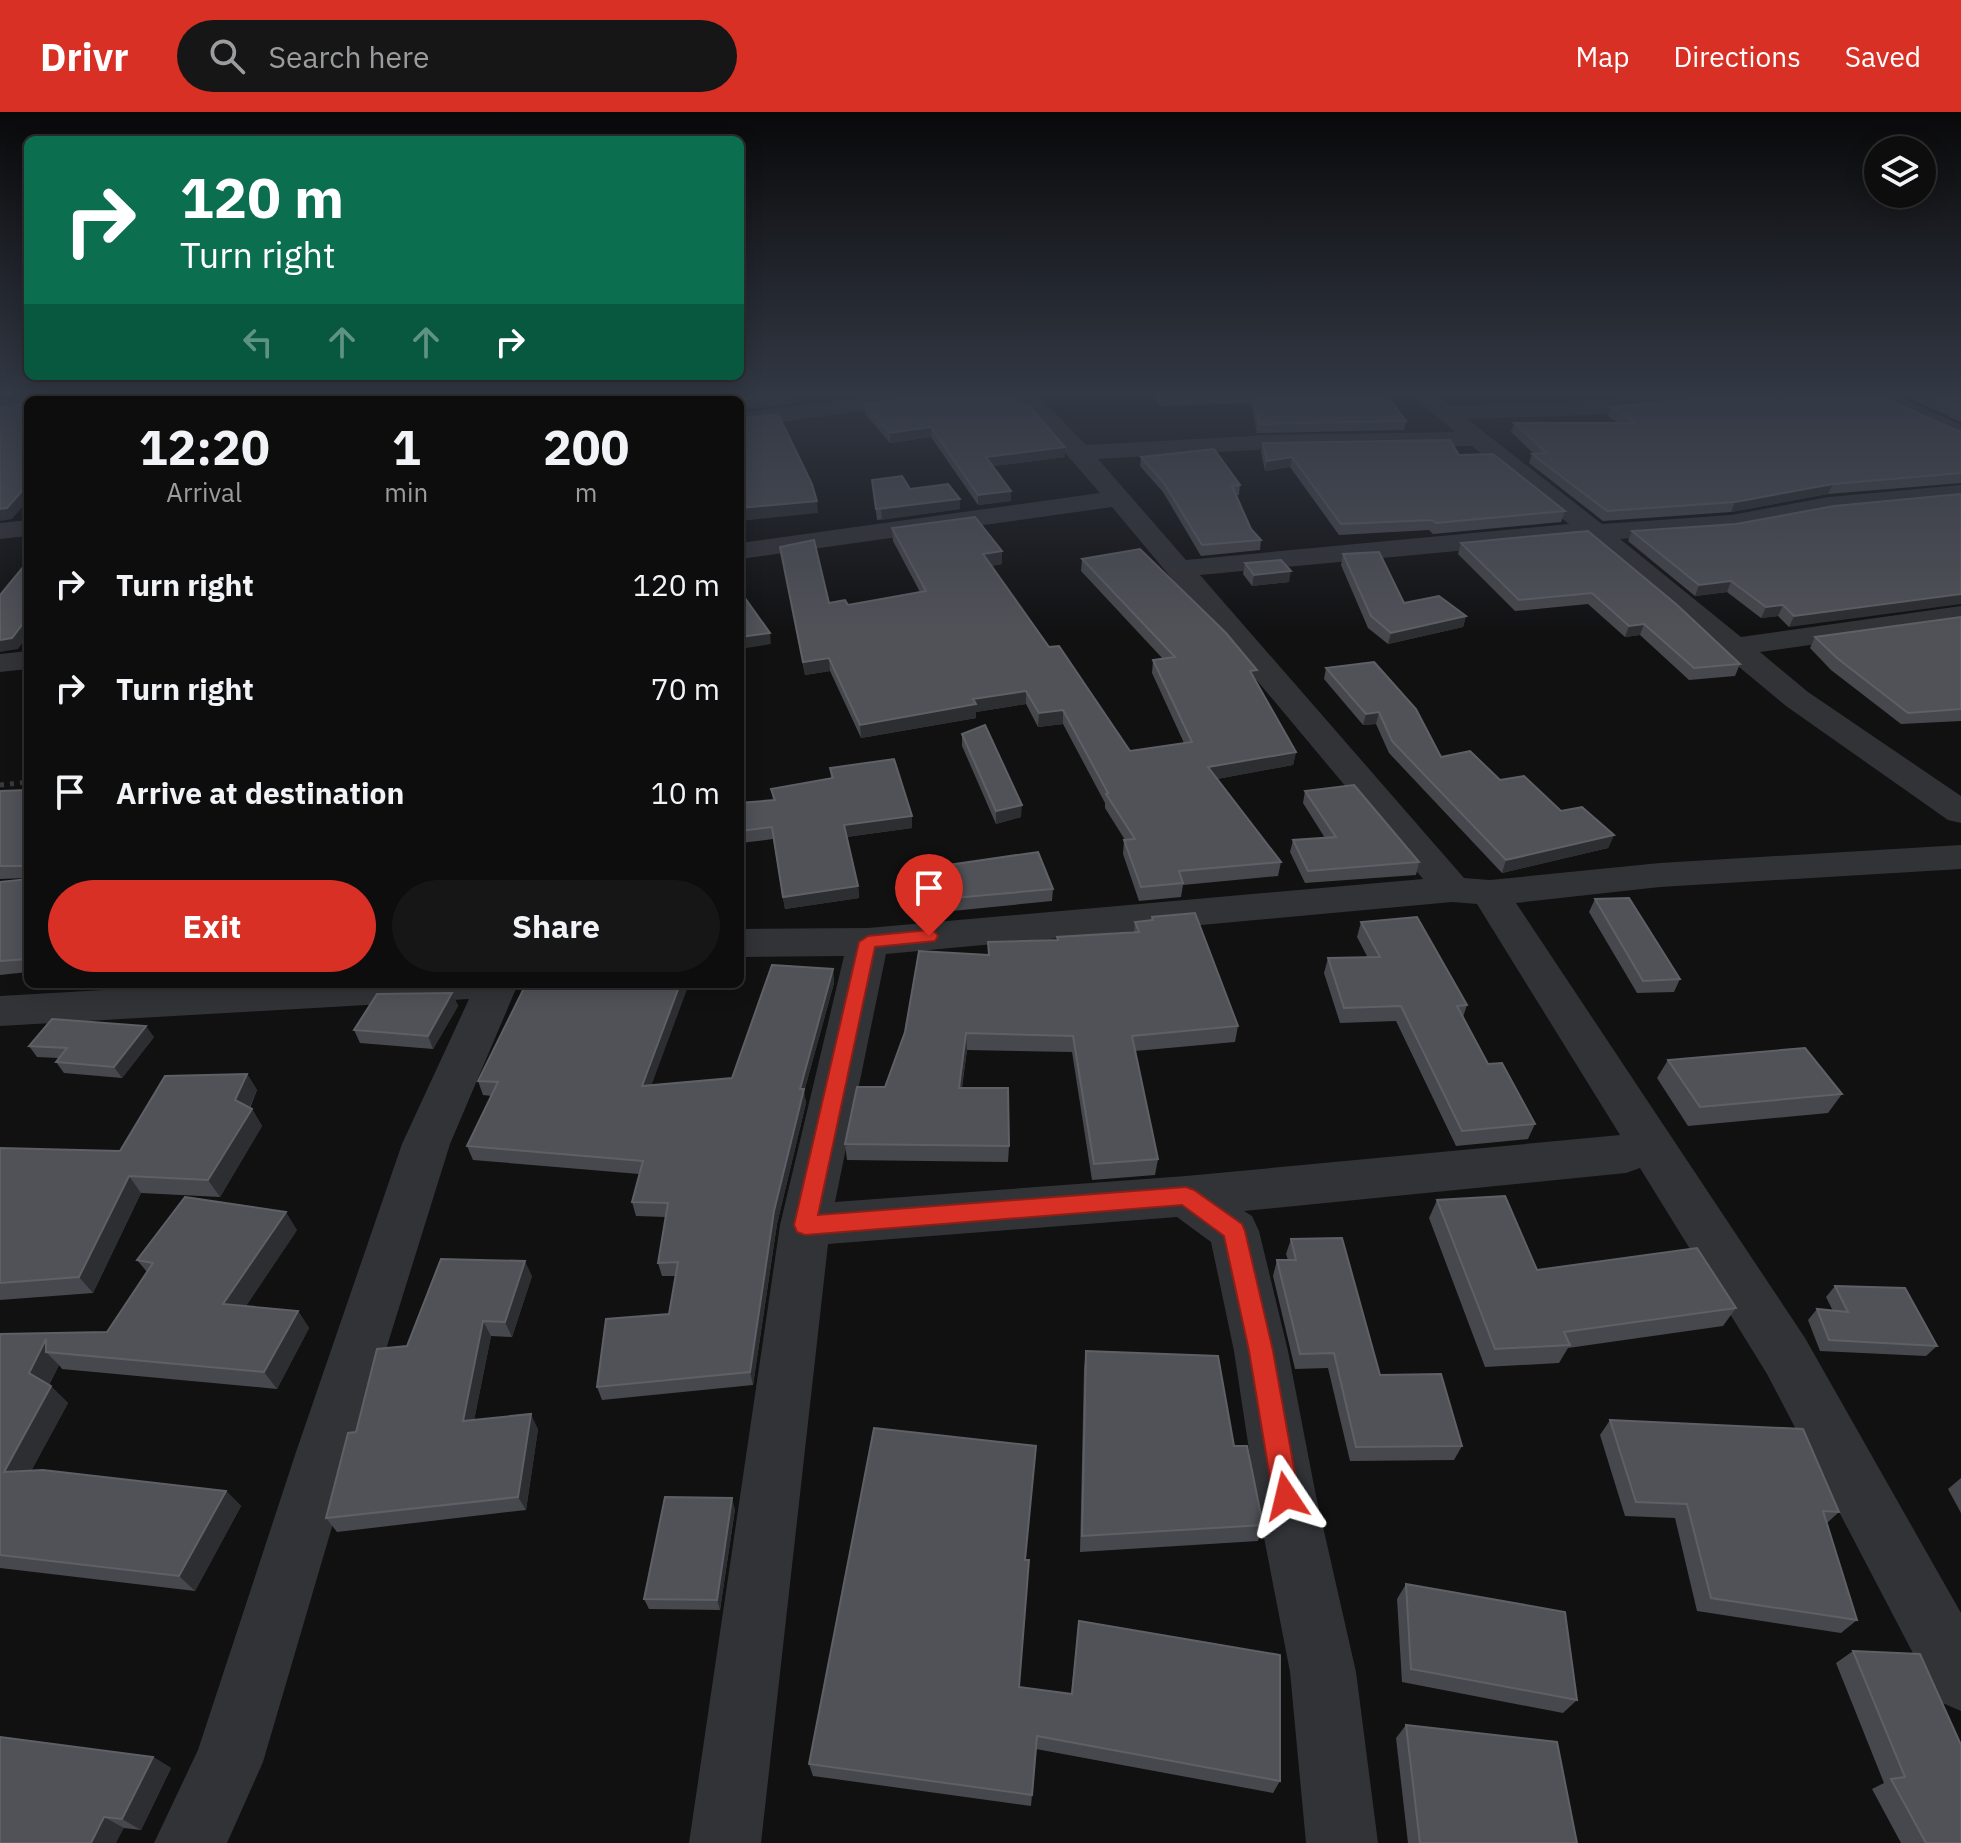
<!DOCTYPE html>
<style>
body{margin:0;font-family:"IBM Plex Sans",sans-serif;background:#161617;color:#f1f3f6;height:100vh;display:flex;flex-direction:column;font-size:30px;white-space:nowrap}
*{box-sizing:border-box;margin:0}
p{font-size:26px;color:#9a9c9e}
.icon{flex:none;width:44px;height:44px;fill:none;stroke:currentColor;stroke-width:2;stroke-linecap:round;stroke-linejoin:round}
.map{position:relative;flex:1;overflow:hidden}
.drawer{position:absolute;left:24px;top:284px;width:720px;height:592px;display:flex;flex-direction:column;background:#0d0d0e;border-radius:12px;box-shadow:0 4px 20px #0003,0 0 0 2px #2d2d2e}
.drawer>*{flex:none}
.hud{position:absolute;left:24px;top:24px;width:720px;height:244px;border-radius:12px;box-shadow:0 4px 20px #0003,0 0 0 2px #2d2d2e;background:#0b6e4f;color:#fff;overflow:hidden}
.controls{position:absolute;left:1864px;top:24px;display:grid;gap:16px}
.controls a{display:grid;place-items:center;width:72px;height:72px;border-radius:50%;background:#0d0d0e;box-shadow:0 4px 20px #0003,0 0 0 2px #2d2d2e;font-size:40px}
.pin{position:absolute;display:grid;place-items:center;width:68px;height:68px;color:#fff;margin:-82px -34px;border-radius:50% 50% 50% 0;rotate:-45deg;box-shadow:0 0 8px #0007}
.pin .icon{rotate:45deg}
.me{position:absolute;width:88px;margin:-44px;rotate:350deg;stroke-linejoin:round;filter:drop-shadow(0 0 6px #0008)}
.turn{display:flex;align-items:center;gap:28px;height:168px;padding:0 24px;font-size:36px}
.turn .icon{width:104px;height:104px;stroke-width:2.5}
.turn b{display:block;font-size:56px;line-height:68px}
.lanes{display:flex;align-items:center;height:76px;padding:0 24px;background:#0003;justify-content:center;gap:40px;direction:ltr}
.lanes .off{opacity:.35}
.eta{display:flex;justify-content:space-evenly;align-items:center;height:136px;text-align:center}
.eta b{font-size:48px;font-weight:700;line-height:56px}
.button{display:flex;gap:16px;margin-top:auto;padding:16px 24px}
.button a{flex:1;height:92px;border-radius:48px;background:#d93025;color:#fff;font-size:32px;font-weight:700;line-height:92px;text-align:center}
.button a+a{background:#161617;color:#f1f3f6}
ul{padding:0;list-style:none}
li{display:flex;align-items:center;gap:24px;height:104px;padding:0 24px}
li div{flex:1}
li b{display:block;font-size:30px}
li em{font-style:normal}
header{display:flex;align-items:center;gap:48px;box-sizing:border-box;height:112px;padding:0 40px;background:#d93025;color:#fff}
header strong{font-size:38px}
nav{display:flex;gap:44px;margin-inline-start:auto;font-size:28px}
.search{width:560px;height:72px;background:#161617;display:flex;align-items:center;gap:20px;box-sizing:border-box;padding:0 28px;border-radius:44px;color:#9a9c9e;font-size:30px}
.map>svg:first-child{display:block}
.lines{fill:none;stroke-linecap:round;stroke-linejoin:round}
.path{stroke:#383a3e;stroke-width:5;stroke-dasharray:4 6;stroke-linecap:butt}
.minor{fill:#323337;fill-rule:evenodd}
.wall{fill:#47484d}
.shaded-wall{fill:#2d2e31}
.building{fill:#515258;stroke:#5e6066;stroke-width:2}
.route{fill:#d93025;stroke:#8d1f18;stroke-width:2}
</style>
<header>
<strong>Drivr</strong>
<div class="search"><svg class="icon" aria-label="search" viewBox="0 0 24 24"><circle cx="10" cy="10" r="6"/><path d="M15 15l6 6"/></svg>Search here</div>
<nav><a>Map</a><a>Directions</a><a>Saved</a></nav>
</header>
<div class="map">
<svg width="1961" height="1731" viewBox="0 0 1961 1731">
<rect width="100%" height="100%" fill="#111112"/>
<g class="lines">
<!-- path -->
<polyline class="path" points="0,673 28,670"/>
<!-- minor -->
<g class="minor">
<path d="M163 279H279C267 293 134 288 108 288L119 281Z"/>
<rect x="577" y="279" width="22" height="9"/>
<polygon points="916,279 976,279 965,286 740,315 740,301"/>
<path d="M1011 279H1034L1086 333 1269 323 1455 320 1407 279H1431L1451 294 1589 289 1702 279H1780L1777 284 1769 286 1589 303 1467 307 1602 412 1731 403 1829 385 1961 373V389L1829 401 1731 419 1620 427 1741 525 1961 494V512L1760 540 1808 580 1961 684V711L1948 708 1786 594 1585 427 1200 463 1464 766 1490 768 1660 751 1961 733V757L1660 775 1516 791 1805 1226 1961 1501V1599L1938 1589 1767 1262 1640 1056 1626 1061 1244 1099 1252 1104 1259 1119 1288 1239 1316 1384 1356 1560 1378 1731H1306L1290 1560 1256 1384 1234 1239 1211 1130 1177 1105 828 1132 761 1731H689L780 1113 844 844 740 845V817L868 816 1423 767 1112 395 740 447V431L1100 381ZM1472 334 1569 412 1186 448 1098 347 1269 337ZM1452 790 1477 792 1620 1023 1186 1064 835 1090 886 842Z"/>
<polygon points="1859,279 1887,279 1961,313 1961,329 1862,284"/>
<polygon points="28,286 35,288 28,288 28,300 0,302 0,288"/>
<polygon points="28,408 28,424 0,427 0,411"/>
<polygon points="28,539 28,557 0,560 0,542"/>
<polygon points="208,872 518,872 450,1032 354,1340 263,1650 227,1731 154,1731 198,1638 296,1340 402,1032 469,887 0,914 0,884"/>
</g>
</g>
<!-- wall -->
<g class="wall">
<polygon points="1150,279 1405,279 1404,283 1388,285 1406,309 1404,318 1257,321 1251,291 1159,294"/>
<polygon points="1570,279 1670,279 1582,286"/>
<polygon points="1894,279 1961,279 1961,310"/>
<polygon points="1774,280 1961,320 1961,371 1828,382 1731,400 1603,409 1529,351 1532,342 1534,342 1511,320 1514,311 1618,311 1608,304 1611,295"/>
<polygon points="864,292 1023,293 1065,335 1065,345 993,354 1011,379 1011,389 978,393 931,325 890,331 865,302"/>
<polygon points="1263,331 1459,343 1565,399 1561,410 1433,422 1429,418 1339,423 1290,355 1265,359 1261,340"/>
<polygon points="1141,345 1240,373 1239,383 1236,383 1251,417 1261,428 1260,438 1201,444 1163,380 1140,354"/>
<polygon points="872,368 960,387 960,397 877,408"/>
<polygon points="1961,382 1789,515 1778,504 1761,506 1727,480 1695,484 1628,429 1632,419 1736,412"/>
<polygon points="892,416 1002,439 1002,452 991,454 1049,535 1130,639 1184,631 1152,561 1153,548 1163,547 1081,459 1082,447 1255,567 1296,640 1293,653 1217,667 1281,750 1278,764 1183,773 1181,785 1139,789 1123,742 1124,728 1125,728 1105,696 1105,691 1063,612 1038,615 1026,592 976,600 976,606 861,626 830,559 805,563 780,435 829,491 848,493 920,480 893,429"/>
<polygon points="1588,419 1740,552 1735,564 1689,568 1640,523 1625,525 1588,492 1515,499 1458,442 1461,431"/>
<polygon points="1343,442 1404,491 1466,504 1463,515 1388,532 1368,516 1341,453"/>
<polygon points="1245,451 1289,470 1252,474 1243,462"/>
<polygon points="1961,505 1961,609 1901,612 1831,558 1810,536 1815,525"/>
<polygon points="1326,556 1441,645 1500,668 1561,699 1614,723 1608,736 1502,761 1389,641 1376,612 1363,613 1324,567"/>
<polygon points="962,622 1021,705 996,712 962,634"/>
<polygon points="830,656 912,704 912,716 846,725 858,774 859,786 785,797 773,727 741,731 740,691 773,688 771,677 831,666"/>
<polygon points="28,678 28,766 0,767 0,679"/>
<polygon points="1305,679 1419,750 1416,763 1305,771 1290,740 1293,728 1325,726 1303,691"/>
<polygon points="927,756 1053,777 1052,789 932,801"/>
<polygon points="28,767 28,860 0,863 0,770"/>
<polygon points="1595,787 1680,867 1674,880 1637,881 1589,800"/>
<polygon points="1152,805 1238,914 1235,930 1135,939 1158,1047 1155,1063 1092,1068 1072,940 967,938 962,976 1009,1034 1008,1050 847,1048 845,1032 885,975 988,843 988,830 1057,828 1134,820 1135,810 1151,808"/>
<polygon points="1361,810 1467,893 1463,905 1488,952 1535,1012 1528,1027 1456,1034 1396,909 1340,911 1324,861 1328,846 1368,846 1357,825"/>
<polygon points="833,857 834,871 804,980 806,991 777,1112 753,1273 602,1288 597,1275 669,1202 676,1164 662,1164 658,1151 666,1105 636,1104 632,1090 639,1062 473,1048 467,1034 492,984 483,983 478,969 651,973 732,966"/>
<polygon points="452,881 458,894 433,937 360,931 354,918"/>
<polygon points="154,925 122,966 64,961 56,950 58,946 37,945 29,934"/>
<polygon points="1668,948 1842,982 1828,1001 1688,1014 1657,966"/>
<polygon points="247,962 257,978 250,996 252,997 262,1014 220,1085 141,1081 93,1181 0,1188 0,1036 120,1039"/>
<polygon points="1437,1088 1537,1158 1736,1196 1723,1214 1568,1236 1559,1251 1485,1255 1429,1106"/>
<polygon points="297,1118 246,1194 298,1199 309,1216 277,1277 62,1257 59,1253 49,1273 68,1291 31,1359 226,1379 241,1394 195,1479 0,1456 0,1222 107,1220 147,1160 137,1148"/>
<polygon points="1291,1127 1380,1263 1462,1334 1454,1348 1350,1349 1328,1256 1295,1257 1273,1164 1277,1148 1288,1148 1286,1142"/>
<polygon points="532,1164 512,1225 491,1224 474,1308 538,1317 526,1398 337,1420 326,1406 407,1234"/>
<polygon points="1835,1174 1937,1234 1926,1244 1820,1239 1808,1208 1817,1197 1833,1199 1826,1185"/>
<polygon points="1086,1239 1234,1334 1263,1413 1258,1429 1080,1440 1084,1257"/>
<polygon points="1610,1308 1839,1400 1827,1411 1857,1508 1841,1521 1697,1499 1675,1406 1625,1404 1600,1323"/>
<polygon points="1961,1366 1961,1401 1948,1377"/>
<polygon points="735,1397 720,1498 649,1497 644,1487"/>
<polygon points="1025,1448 1019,1575 1071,1582 1079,1509 1280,1669 1273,1681 1036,1637 1031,1694 813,1664 809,1652"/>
<polygon points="1406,1472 1577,1588 1563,1601 1402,1570 1397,1487"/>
<polygon points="1853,1539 1961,1731 1901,1731 1872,1677 1884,1671 1836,1551"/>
<polygon points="1406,1613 1577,1731 1408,1731 1396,1626"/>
<polygon points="153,1645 171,1656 141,1718 124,1716 0,1731"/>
</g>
<!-- shaded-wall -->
<g class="shaded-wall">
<polygon points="101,279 118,279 105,288"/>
<polygon points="404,279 408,279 407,288 403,288"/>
<polygon points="839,279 894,279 839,286"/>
<polygon points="1382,279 1405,279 1404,283 1381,285"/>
<polygon points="1584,279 1670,279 1582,286"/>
<polygon points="244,280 247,288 240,288"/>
<polygon points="789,281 790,292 740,298 740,288 738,287"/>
<polygon points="931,315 931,325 890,331 890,321"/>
<polygon points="1065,335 1065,345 986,355 986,345"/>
<polygon points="1292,345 1290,355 1265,359 1267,349"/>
<polygon points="28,372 28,388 12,407 0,409 0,397"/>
<polygon points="1833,372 1828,382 1731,400 1735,390"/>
<polygon points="1011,379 1011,389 978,393 978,383"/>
<polygon points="960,387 960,397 882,408 881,398"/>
<polygon points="817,389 818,401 740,409 740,396"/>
<polygon points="1002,439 1002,452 983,455 983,442"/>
<polygon points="1291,459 1289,470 1252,474 1254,463"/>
<polygon points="1731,469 1727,480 1695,484 1699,473"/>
<polygon points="1961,482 1961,492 1789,515 1794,504"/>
<polygon points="1783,493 1778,504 1761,506 1766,495"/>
<polygon points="1466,504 1463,515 1388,532 1391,521"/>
<polygon points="28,505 28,524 18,537 0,540 0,528"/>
<polygon points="1644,512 1640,523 1625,525 1629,514"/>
<polygon points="770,521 771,532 740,537 740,525"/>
<polygon points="829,546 830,559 805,563 803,550"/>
<polygon points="1026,579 1026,592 976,600 976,606 861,626 860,613 973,587"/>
<polygon points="1063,598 1063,612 1038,615 1039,601"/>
<polygon points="1379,600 1376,612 1363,613 1366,602"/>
<polygon points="1296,640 1293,653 1206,669 1208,655"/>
<polygon points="1022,693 1021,705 996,712 996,699"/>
<polygon points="912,704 912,716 845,725 844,713"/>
<polygon points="1614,723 1608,736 1502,761 1506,748"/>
<polygon points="858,774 859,786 785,797 783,785"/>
<polygon points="833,857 834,871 804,980 806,991 777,1112 753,1273 750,1260 774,1099 800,977"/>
<polygon points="680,872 689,872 646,988 642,974"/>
<polygon points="452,881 458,894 433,937 428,924"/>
<polygon points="146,914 154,925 122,966 114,955"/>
<polygon points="966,921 967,938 959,992 959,976"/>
<polygon points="247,962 257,978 245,1005 235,988"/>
<polygon points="252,997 262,1014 220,1085 208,1068"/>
<polygon points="129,1064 141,1081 93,1181 79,1165"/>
<polygon points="286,1100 297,1118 236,1209 223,1192"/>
<polygon points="525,1149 532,1164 512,1225 505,1210"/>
<polygon points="298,1199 309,1216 277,1277 264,1260"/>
<polygon points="483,1209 491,1224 471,1324 463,1309"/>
<polygon points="46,1227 46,1240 59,1253 46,1278 29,1261"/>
<polygon points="51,1274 68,1291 22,1376 4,1360"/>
<polygon points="531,1302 538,1317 526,1398 518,1385"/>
<polygon points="226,1379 241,1394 195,1479 179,1464"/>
<polygon points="732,1386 735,1397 720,1498 717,1488"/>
<polygon points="153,1645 171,1656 141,1718 122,1707"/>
<polygon points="104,1705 124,1716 116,1731 91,1731"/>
</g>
<!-- building -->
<g class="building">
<polygon points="33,279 101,279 104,282 140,282 244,280 240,288 28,288 28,372 7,396 0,397 0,295 25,293 26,282"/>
<polygon points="316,279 404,279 403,288 315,288"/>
<polygon points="414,279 573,279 573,281 586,282 580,288 416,288"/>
<polygon points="622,279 788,279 789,281 738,288 622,288"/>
<polygon points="967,279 1011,279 1023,293 1028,293 1065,335 986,345 1011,379 978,383 931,315 890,321 864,292"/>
<polygon points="1156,279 1384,279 1406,309 1259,312 1252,282 1160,285"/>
<polygon points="1777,279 1868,279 1961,320 1961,361 1833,372 1735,390 1607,399 1532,342 1547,341 1514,311 1636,311 1611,295"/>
<polygon points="1918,279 1961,279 1961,298"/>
<polygon points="778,302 812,372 817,389 740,396 740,307"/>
<polygon points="1450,328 1459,343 1493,342 1565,399 1436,411 1432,408 1341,412 1292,345 1267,349 1263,331"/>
<polygon points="1214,337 1240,373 1232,374 1251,417 1261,428 1202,433 1164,371 1141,345"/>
<polygon points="902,364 910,377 948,372 960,387 876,397 872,368"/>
<polygon points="1961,382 1961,482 1794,504 1783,493 1766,495 1731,469 1699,473 1632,419 1736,412 1834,394"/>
<polygon points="975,405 1002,439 983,442 1049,535 1059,534 1130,639 1192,630 1153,548 1175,545 1082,447 1140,437 1226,521 1257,558 1250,559 1296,640 1208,655 1281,750 1179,759 1183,771 1141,775 1124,728 1135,727 1106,682 1108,681 1063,598 1039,601 1026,579 973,587 976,592 860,613 829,546 803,550 780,435 814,428 829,491 845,488 848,493 926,479 892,416"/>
<polygon points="1588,419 1676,492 1740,552 1694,556 1644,512 1629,514 1592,481 1519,488 1461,431"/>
<polygon points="1379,440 1404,491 1439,484 1466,504 1391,521 1371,504 1343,442"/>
<polygon points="1281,448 1291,459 1254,463 1245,451"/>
<polygon points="28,449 28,505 12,526 0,528 0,483"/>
<polygon points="740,479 770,521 740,525"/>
<polygon points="1961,505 1961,597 1908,601 1837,546 1815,525"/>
<polygon points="1374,550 1416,597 1441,645 1470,639 1500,668 1524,664 1561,699 1582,695 1614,723 1506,748 1392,629 1379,600 1366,602 1326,556"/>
<polygon points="985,613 1022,693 996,699 962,622"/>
<polygon points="894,647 912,704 844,713 858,774 783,785 772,715 740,719 740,691 775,688 771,677 833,666 830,656"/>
<polygon points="1354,673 1419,750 1308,759 1293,728 1336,725 1305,679"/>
<polygon points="28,678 28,754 0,754 0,679"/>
<polygon points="1038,740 1053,777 931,788 927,756"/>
<polygon points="28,767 28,847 0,849 0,770"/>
<polygon points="1629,786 1680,867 1643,869 1595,787"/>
<polygon points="1195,801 1238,914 1132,924 1158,1047 1094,1052 1073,924 966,921 959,976 1008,976 1009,1034 845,1032 857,975 885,975 905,920 919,839 989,843 988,830 1058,828 1057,825 1139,820 1135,810 1153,808 1152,805"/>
<polygon points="1417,805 1467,893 1457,894 1488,952 1502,951 1535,1012 1462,1019 1401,894 1344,896 1328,846 1380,845 1361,810"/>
<polygon points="772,853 833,857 800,977 804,977 774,1099 750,1260 597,1275 606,1207 669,1202 678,1150 658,1151 668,1091 632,1090 643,1049 467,1034 498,970 478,969 526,872 680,872 642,974 732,966"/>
<polygon points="452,881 428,924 354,918 377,882"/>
<polygon points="52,907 146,914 114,955 56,950 67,936 29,934"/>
<polygon points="1805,936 1842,982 1700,995 1668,948"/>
<polygon points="247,962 235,988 252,997 208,1068 129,1064 79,1165 0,1171 0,1036 120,1039 165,964"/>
<polygon points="1505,1084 1537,1158 1697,1136 1736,1196 1564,1220 1570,1233 1495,1237 1437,1088"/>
<polygon points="185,1085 286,1100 223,1192 298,1199 264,1260 46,1240 46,1227 29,1261 51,1274 4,1360 43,1358 226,1379 179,1464 0,1443 0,1222 107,1220 153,1151 137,1148"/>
<polygon points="1342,1126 1380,1263 1441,1262 1462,1334 1356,1335 1334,1241 1300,1242 1277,1148 1296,1148 1291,1127"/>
<polygon points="441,1147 525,1149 505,1210 483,1209 463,1309 531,1302 518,1385 326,1406 348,1321 356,1320 377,1237 407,1234"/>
<polygon points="1835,1174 1905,1176 1937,1234 1829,1228 1817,1197 1848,1200"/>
<polygon points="1086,1239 1218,1244 1234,1334 1247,1334 1263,1413 1082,1424"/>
<polygon points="1610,1308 1803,1317 1839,1400 1823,1399 1857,1508 1711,1486 1687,1392 1636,1390"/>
<polygon points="874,1316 1036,1334 1025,1448 1029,1448 1019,1575 1072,1582 1079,1509 1280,1543 1280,1669 1037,1624 1032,1683 809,1652"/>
<polygon points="665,1385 732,1386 717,1488 644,1487"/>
<polygon points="1406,1472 1565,1500 1577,1588 1411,1557"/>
<polygon points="1853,1539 1920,1542 1961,1633 1961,1731 1926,1731 1891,1667 1905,1665"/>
<polygon points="1406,1613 1557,1630 1577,1731 1420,1731"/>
<polygon points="0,1625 153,1645 122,1707 104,1705 91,1731 0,1731"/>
</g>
<!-- sky -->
<linearGradient id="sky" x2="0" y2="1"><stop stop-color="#09090a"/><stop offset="0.54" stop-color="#323844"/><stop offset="1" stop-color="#323844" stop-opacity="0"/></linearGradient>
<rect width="1961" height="521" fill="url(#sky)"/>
<!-- route -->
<polygon class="route" points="929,818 935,820 938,824 935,829 875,835 818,1103 1186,1075 1194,1078 1242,1112 1245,1119 1273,1239 1299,1384 1295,1393 1286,1397 1277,1393 1273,1384 1249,1239 1224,1124 1182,1093 805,1123 797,1120 794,1113 859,830 868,824"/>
</svg>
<div class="controls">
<a><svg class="icon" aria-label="layers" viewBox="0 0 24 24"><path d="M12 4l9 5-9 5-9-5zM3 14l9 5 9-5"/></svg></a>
</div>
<div class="pin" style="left:929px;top:824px;background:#d93025"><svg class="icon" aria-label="arrive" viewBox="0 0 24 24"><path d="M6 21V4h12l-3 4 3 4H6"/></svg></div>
<svg class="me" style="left:1286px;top:1384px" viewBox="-20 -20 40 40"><path d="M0-17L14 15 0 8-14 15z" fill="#d93025" stroke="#fff" stroke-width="4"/></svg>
<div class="hud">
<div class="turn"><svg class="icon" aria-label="right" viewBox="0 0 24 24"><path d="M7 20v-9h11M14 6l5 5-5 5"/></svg><div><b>120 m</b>Turn right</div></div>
<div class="lanes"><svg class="icon off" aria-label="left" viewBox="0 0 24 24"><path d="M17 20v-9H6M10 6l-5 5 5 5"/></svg><svg class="icon off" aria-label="ahead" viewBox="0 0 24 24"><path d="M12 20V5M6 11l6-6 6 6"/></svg><svg class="icon off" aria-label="ahead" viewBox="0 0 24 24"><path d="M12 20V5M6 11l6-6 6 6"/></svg><svg class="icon" aria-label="right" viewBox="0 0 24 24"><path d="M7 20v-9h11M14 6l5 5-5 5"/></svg></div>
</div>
<section class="drawer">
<div class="eta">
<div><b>12:20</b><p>Arrival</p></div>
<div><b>1</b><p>min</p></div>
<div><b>200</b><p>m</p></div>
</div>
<ul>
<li><svg class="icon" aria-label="right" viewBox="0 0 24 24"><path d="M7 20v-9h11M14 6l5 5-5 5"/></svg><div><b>Turn right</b></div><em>120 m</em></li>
<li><svg class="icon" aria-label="right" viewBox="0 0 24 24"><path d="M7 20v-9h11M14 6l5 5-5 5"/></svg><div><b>Turn right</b></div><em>70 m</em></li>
<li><svg class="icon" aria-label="arrive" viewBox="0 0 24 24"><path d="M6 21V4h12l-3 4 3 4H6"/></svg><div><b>Arrive at destination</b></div><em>10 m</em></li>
</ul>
<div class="button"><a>Exit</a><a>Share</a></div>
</section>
</div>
